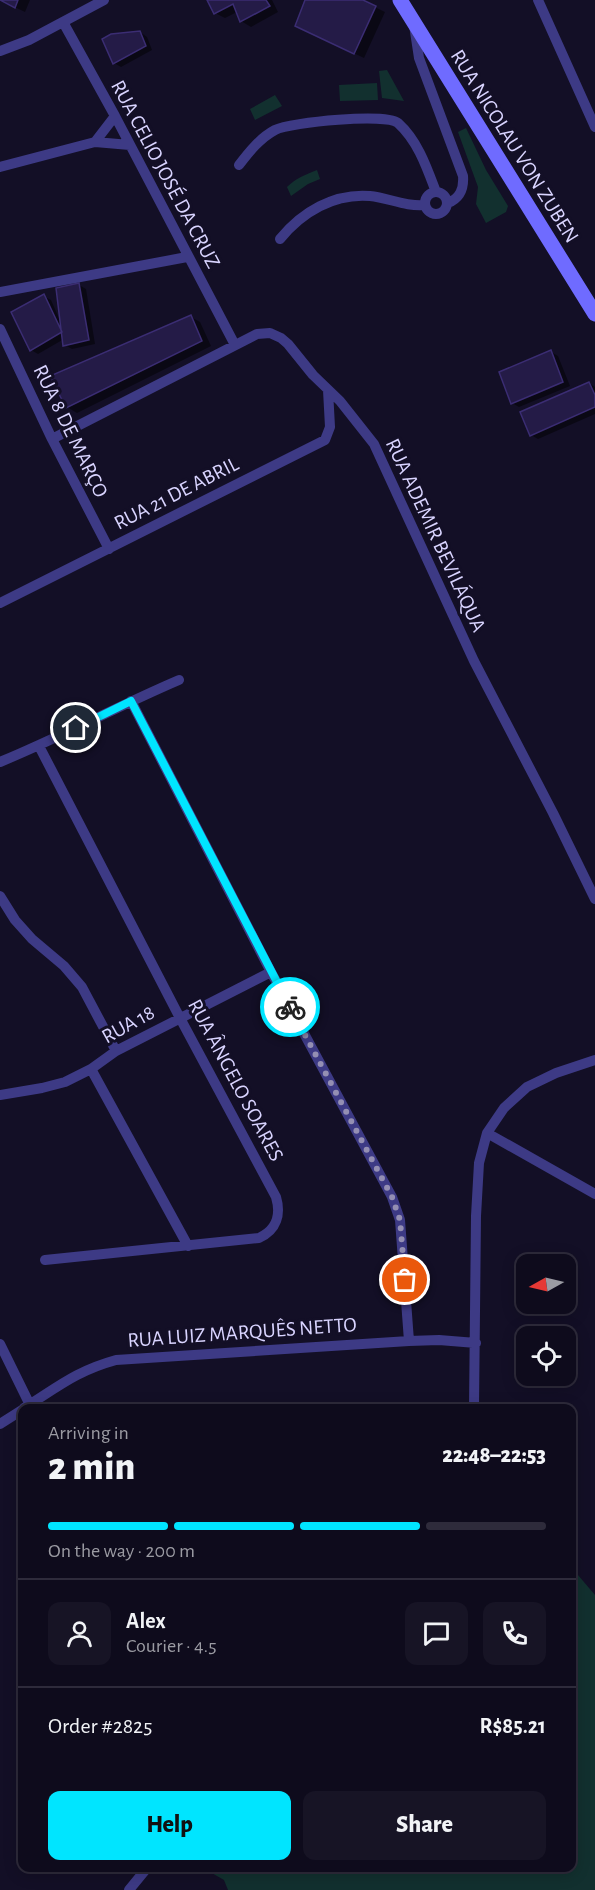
<!DOCTYPE html>
<html lang="en">
<head>
<meta charset="utf-8">
<style>
	:root { --surface:#0e0b1c; --page:#171425; --text:#f1f3f6; --muted:#9b9ba3; --line:#2e2b3b; --accent:#00e5ff }
	body { margin:0; font-family:"Alegreya Sans",sans-serif; background:var(--page); color:var(--text); height:100vh; display:flex; flex-direction:column; font-size:22px; white-space:nowrap }
	* { box-sizing:border-box; margin:0 }
	p { font-size:20px; color:var(--muted) }
	.icon { flex:none; width:33px; height:33px; fill:none; stroke:currentColor; stroke-width:2; stroke-linecap:round; stroke-linejoin:round }
	.map { position:relative; flex:1; overflow:hidden }
	.details { position:absolute; left:18px; top:1404px; width:558px; height:468px; display:flex; flex-direction:column; background:var(--surface); border-radius:12px; box-shadow:0 3px 15px #0003,0 0 0 2px var(--line) }
	.details>* { flex:none }
	.needle { width:39px; rotate:262deg }
	.controls { position:absolute; left:516px; top:1254px; display:grid; gap:12px }
	.controls a { display:grid; place-items:center; width:60px; height:60px; border-radius:12px; background:var(--surface); box-shadow:0 3px 15px #0003,0 0 0 2px var(--line); font-size:30px }
	.pin { position:absolute; display:grid; place-items:center; width:51px; height:51px; color:#fff; margin:-26px; border:3px solid #fff; border-radius:50%; box-shadow:0 2px 6px #0007 }
	.courier { position:absolute; display:grid; place-items:center; width:60px; height:60px; margin:-30px; border:4px solid #00e5ff; border-radius:50%; background:#fff; color:#222; box-shadow:0 2px 8px #0007 }
	.summary em { font-style:normal; font-weight:800 }
	.summary div { display:flex; flex-direction:column-reverse }
	.summary { display:flex; align-items:center; justify-content:space-between; height:102px; padding:0 30px }
	h1 { font-size:39px; font-weight:800; line-height:45px }
	.bar { display:grid; grid-template-columns:repeat(4,1fr); gap:9px 6px; align-content:center; height:72px; padding:0 30px }
	.bar i { height:8px; border-radius:4px; background:var(--line) }
	.bar .active { background:var(--accent) }
	.bar p { grid-column:span 4 }
	.line { display:flex; align-items:center; gap:15px; padding:0 30px; border-top:2px solid var(--line) }
	.line div { flex:1 }
	.round { display:grid; place-items:center; flex:none; width:63px; height:63px; border-radius:12px; background:var(--page) }
	.action { display:flex; gap:12px; margin-top:auto; padding:12px 30px }
	.action a { flex:1; height:69px; border-radius:12px; background:var(--accent); color:#111; font-size:24px; font-weight:800; line-height:69px; text-align:center }
	.action a+a { background:var(--page); color:var(--text) }
	.map>svg:first-child { display:block }
	.green { fill:#12302f }
	.shadow { fill:#0007 }
	.building { fill:#241b47; stroke:#3b2d73; stroke-width:1.5 }
	.lines { fill:none; stroke-linecap:round; stroke-linejoin:round }
	.street { stroke:#3d3a85; stroke-width:10 }
	.secondary { stroke:#6f6bff; stroke-width:15 }
	.done { stroke:#948fb3; stroke-width:6; stroke-dasharray:0 10.8 }
	.route { stroke:#00e5ff; stroke-width:8 }
	.labels { text-anchor:middle; stroke-width:6; stroke-linejoin:round; paint-order:stroke }
	.street-label { font-size:21px; fill:#d9d4ff; stroke:#130f26 }
</style>
</head>
<body>
<div class="map">
<svg width="595" height="1890" viewBox="0 0 595 1890">
	<rect width="100%" height="100%" fill="#130f26"/>
	<path class="green" d="M 387,70 L 404,101 L 382,98 L 379,71 Z
		M 377,83 L 378,100 L 340,101 L 339,85 Z
		M 275,95 L 282,106 L 255,120 L 250,109 Z
		M 466,128 L 486,170 L 508,206 L 506,212 L 486,223 L 476,204 L 478,187 L 458,132 Z
		M 317,170 L 320,179 L 308,184 L 291,196 L 287,187 C 296,178 305,175 317,170 Z
		M 572,1568 L 595,1595 L 595,1890 L 228,1890 L 224,1880 L 203,1868 L 572,1868 Z"/>
	<path class="shadow" d="M 0,0 L 30,0 L 25,12 Z
		M 209,0 L 272,0 L 278,12 L 251,27 L 241,21 L 237,12 L 225,18 L 215,13 Z
		M 306,0 L 360,0 L 385,12 L 364,58 L 307,31 Z
		M 140,32 L 147,37 L 152,50 L 121,67 L 114,63 Z
		M 79,285 L 86,289 L 95,344 L 72,349 L 65,345 L 64,339 L 38,354 L 31,350 L 43,296 L 51,300 L 61,323 Z
		M 191,317 L 200,322 L 211,346 L 77,413 L 67,407 Z
		M 551,352 L 558,356 L 570,386 L 519,407 L 512,403 Z
		M 589,383 L 595,387 L 595,414 L 538,439 L 531,435 Z"/>
	<path class="building" d="M 0,0 L 18,0 L 15,8 Z
		M 207,0 L 266,0 L 270,6 L 240,22 L 233,4 L 214,14 Z
		M 305,0 L 363,0 L 376,6 L 354,54 L 295,26 Z
		M 140,31 L 146,46 L 113,64 L 102,39 L 111,34 Z
		M 79,283 L 89,340 L 63,346 L 56,288 Z
		M 44,294 L 62,332 L 30,351 L 11,312 Z
		M 191,315 L 202,341 L 66,408 L 50,376 Z
		M 551,350 L 563,382 L 511,404 L 499,372 Z
		M 589,382 L 595,395 L 595,407 L 530,436 L 520,412 Z"/>
	<g class="lines">
		<path class="street" d="M 538,0 L 595,127
			M 63,22 L 115,116 L 235,345
			M 414,25 L 419,58 L 463,176 C 464,189 460,198 448,203
			M 0,51 L 29,40 L 104,0
			M 95,142 L 115,116
			M 239,165 C 249,152 260,138 275,130 C 291,122 387,113 398,123 C 418,141 427,168 436,192
			M 0,167 L 95,142 L 130,145
			M425 203a11 11 0 1 1 22 0a11 11 0 1 1-22 0Z
			M 280,239 C 302,212 334,193 370,196 C 389,198 406,207 425,205
			M 0,292 L 187,257
			M 0,329 L 52,439 L 109,549
			M 52,439 L 257,334 L 270,333 L 281,338 L 288,344 L 313,375 L 340,401 L 374,444 L 474,661 L 553,813 L 595,899
			M 0,603 L 325,440 L 330,427 L 328,390
			M 131,701 L 271,972 L 392,1197 L 400,1220 L 409,1341
			M 39,746 L 180,1018 L 276,1197 C 281,1214 277,1230 259,1238 L 45,1260
			M 0,762 C 61,737 118,706 179,680
			M 0,896 L 15,920 L 32,939 L 64,966 L 82,987 L 116,1051
			M 91,1069 L 188,1246
			M 0,1095 L 42,1088 L 65,1082 L 91,1069 L 116,1051 L 271,972
			M 487,1133 L 595,1194
			M 0,1344 L 30,1405
			M 24,1408 C 58,1387 76,1371 116,1360 L 409,1341 L 439,1340 L 476,1343
			M 474,1408 L 476,1216 L 479,1163 L 487,1133 L 504,1108 L 527,1087 L 556,1073 L 595,1060
			M 0,1424 L 22,1410
			M 129,1890 L 147,1868"/>
		<path class="secondary" d="M 400,0 L 595,314"/>
	</g>
	<g class="lines">
		<path class="done" d="M 290,1007 L 392,1197 L 400,1220 L 405,1280"/>
		<path class="route" d="M 76,728 L 131,701 L 290,1007"/>
	</g>
	<g class="labels">
		<g class="street-label">
			<text transform="translate(515 146) rotate(58)" y="7">RUA NICOLAU VON ZUBEN</text>
			<text transform="translate(166 174) rotate(62)" y="7">RUA CELIO JOSÉ DA CRUZ</text>
			<text transform="translate(71 431) rotate(64)" y="7">RUA 8 DE MARÇO</text>
			<text transform="translate(176 493) rotate(-27)" y="7">RUA 21 DE ABRIL</text>
			<text transform="translate(436 535) rotate(65)" y="7">RUA ADEMIR BEVILÁQUA</text>
			<text transform="translate(128 1024) rotate(-29)" y="7">RUA 18</text>
			<text transform="translate(236 1080) rotate(62)" y="7">RUA ÂNGELO SOARES</text>
			<text transform="translate(242 1332) rotate(-4)" y="7">RUA LUIZ MARQUÊS NETTO</text>
		</g>
	</g>
</svg>
<div class="controls">
<a><svg class="needle" viewBox="-14 -14 28 28"><path d="M0-13l5 13h-10z" fill="#e53935"/><path d="M0 13l5-13h-10z" fill="#9b9ba3"/></svg></a>
<a><svg class="icon" aria-label="locate" viewBox="0 0 24 24"><circle cx="12" cy="12" r="6"/><path d="M12 2v4M12 18v4M2 12h4M18 12h4"/></svg></a>
</div>
<div class="pin" style="left:405px;top:1280px;background:#ea580c"><svg class="icon" aria-label="bag" viewBox="0 0 24 24"><path d="M5 8h14l-1 12H6zM9 8a3 3 0 0 1 6 0"/></svg></div>
<div class="pin" style="left:76px;top:728px;background:#1f2937"><svg class="icon" aria-label="home" viewBox="0 0 24 24"><path d="M3 11l9-7 9 7M6 9v11h12V9"/></svg></div>
<div class="courier" style="left:290px;top:1007px"><svg class="icon" aria-label="bike" viewBox="0 0 24 24"><circle cx="6" cy="16" r="4"/><circle cx="18" cy="16" r="4"/><path d="M6 16l4-8h5l3 8M10 8l3 8H6M13 5h3"/></svg></div>
<section class="details">
<div class="summary"><div><h1>2 min</h1><p>Arriving in</p></div><em>22:48–22:53</em></div>
<div class="bar"><i class="active"></i><i class="active"></i><i class="active"></i><i></i><p>On the way · 200 m</p></div>
<div class="line" style="height:108px"><a class="round"><svg class="icon" aria-label="person" viewBox="0 0 24 24"><circle cx="12" cy="8" r="4"/><path d="M4 21q1-7 8-7t8 7"/></svg></a><div><b>Alex</b><p>Courier · 4.5</p></div><a class="round"><svg class="icon" aria-label="chat" viewBox="0 0 24 24"><path d="M4 5h16v11H9l-5 4z"/></svg></a><a class="round"><svg class="icon" aria-label="phone" viewBox="0 0 24 24"><path d="M5 4h4l2 5-3 2q2 4 5 5l2-3 5 2v4C11 20 4 13 5 4z"/></svg></a></div>
<div class="line" style="height:78px"><div>Order #2825</div><b>R$85.21</b></div>
<div class="action"><a>Help</a><a>Share</a></div>
</section>
</div>
</body>
</html>
